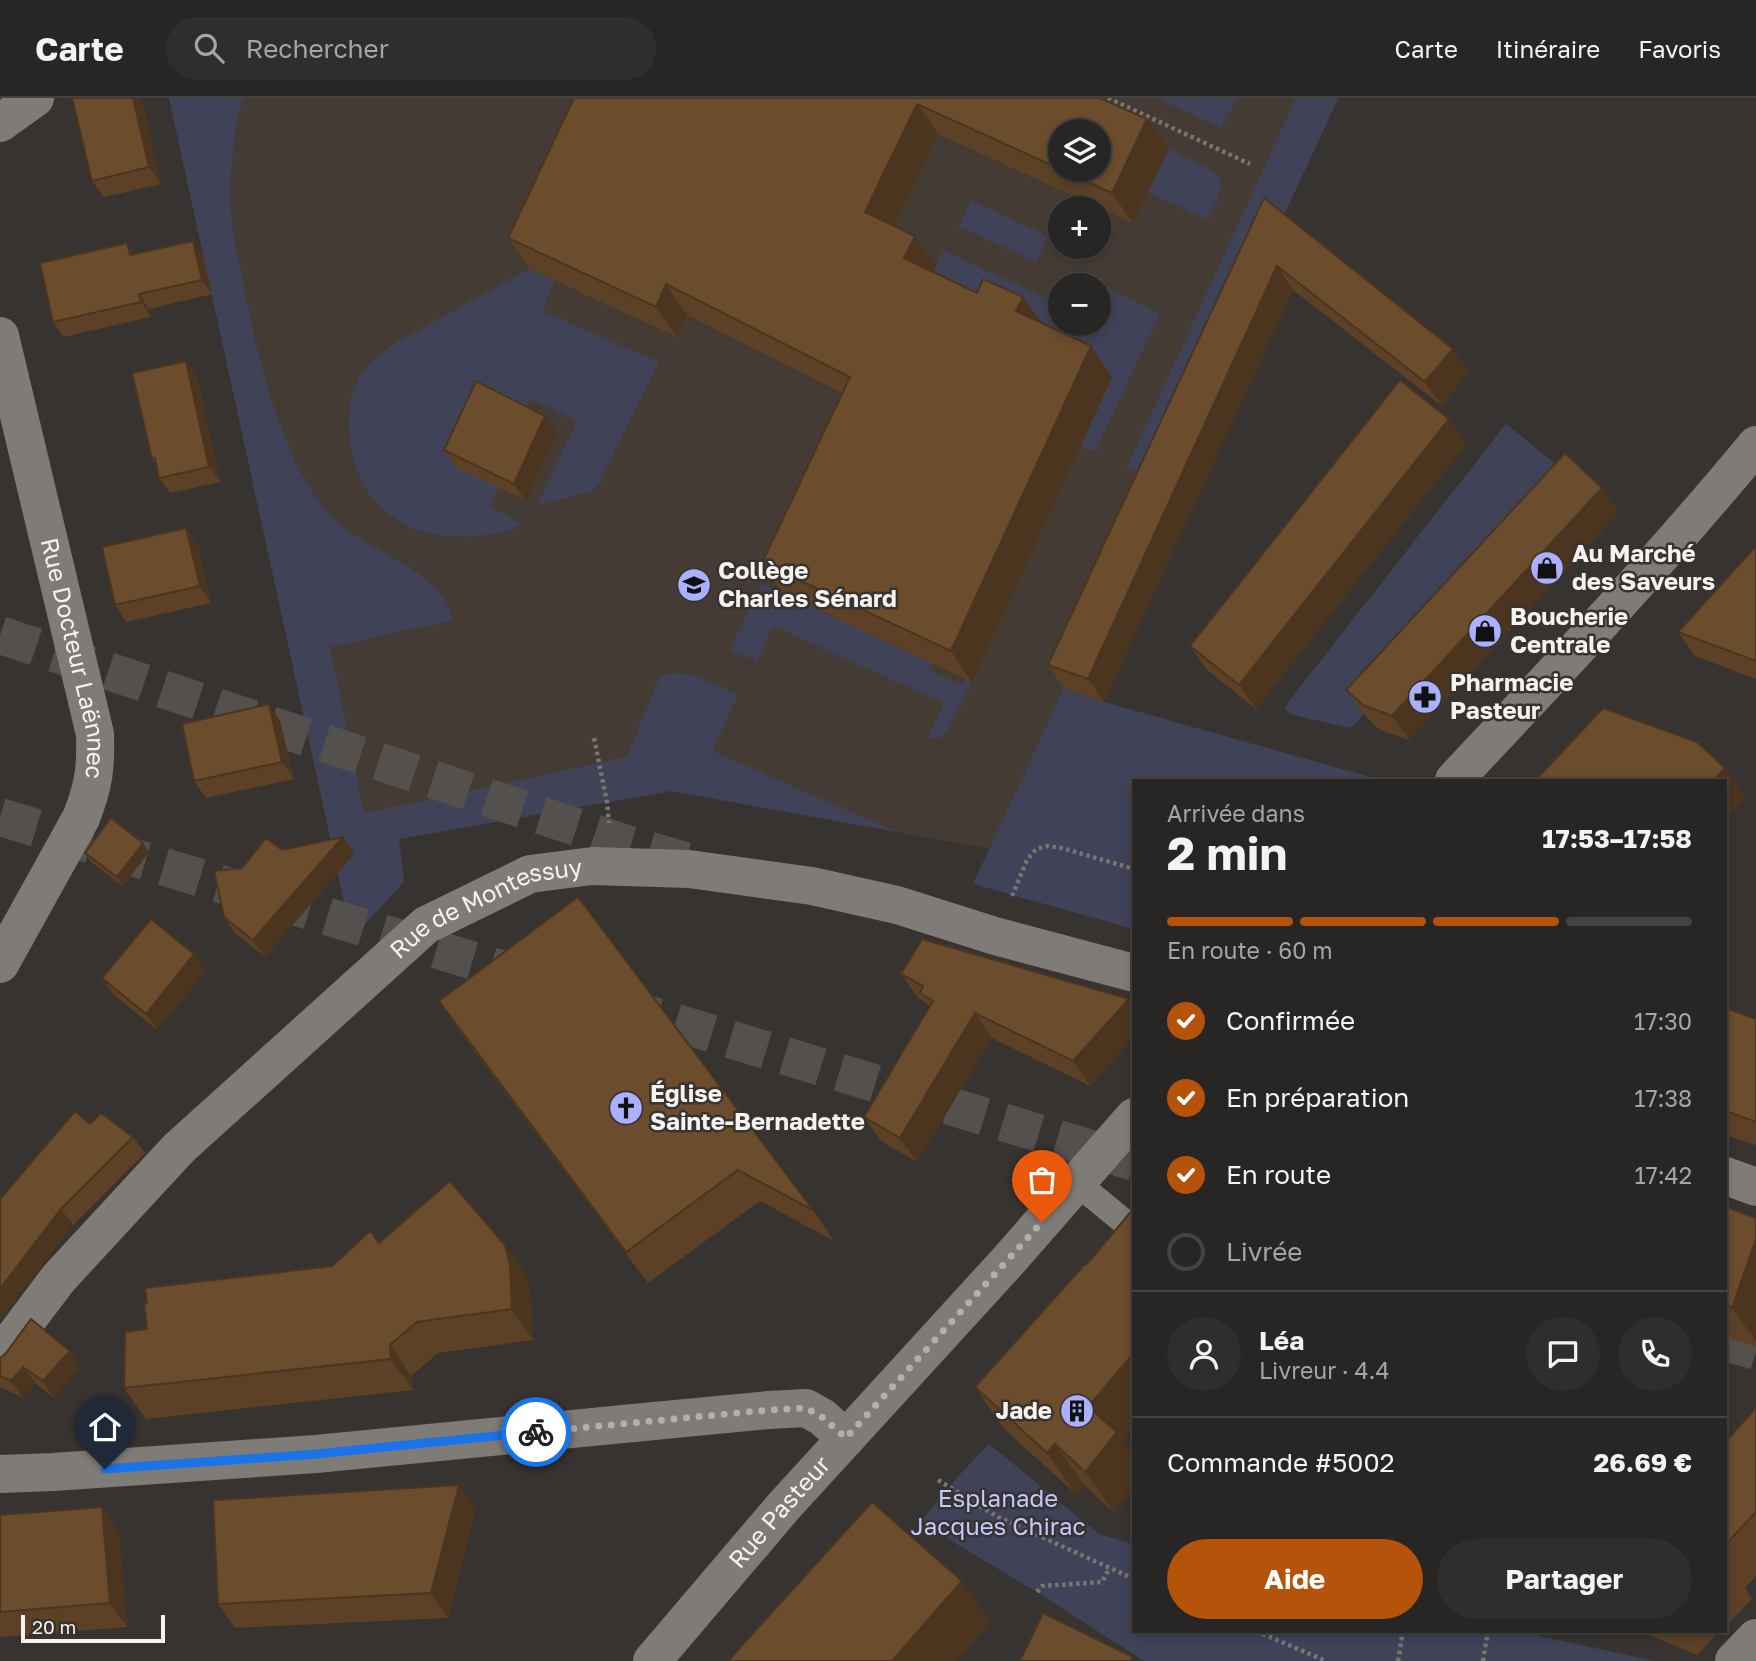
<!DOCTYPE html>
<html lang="fr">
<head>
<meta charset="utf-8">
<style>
	:root { --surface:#282624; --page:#302e2c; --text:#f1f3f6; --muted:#a5a5a6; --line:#444341; --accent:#b45309 }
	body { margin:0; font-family:"Golos Text",sans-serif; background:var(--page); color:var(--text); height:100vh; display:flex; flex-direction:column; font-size:26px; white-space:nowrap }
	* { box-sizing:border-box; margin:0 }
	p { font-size:23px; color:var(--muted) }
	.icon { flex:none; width:38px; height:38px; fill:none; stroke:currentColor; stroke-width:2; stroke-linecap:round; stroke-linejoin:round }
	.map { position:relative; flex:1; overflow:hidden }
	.drawer { position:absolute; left:1132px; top:681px; width:595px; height:854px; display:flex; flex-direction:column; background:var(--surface); border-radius:0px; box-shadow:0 4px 10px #0003,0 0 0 2px var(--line) }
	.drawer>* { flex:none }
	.fabs { position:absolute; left:1048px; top:21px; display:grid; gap:14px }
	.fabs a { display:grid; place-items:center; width:63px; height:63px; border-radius:50%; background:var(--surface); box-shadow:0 4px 10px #0003,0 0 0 2px var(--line); font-size:35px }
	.scale { position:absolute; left:21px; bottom:18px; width:144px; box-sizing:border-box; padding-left:7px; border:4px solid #f5f2f0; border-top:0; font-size:19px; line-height:24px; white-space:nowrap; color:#f5f2f0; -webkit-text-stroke:5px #363330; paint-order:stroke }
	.pin { position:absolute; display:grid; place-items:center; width:60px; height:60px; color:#fff; margin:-72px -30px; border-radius:50% 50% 50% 0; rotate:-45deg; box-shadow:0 0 7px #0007 }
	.pin .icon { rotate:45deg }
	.courier { position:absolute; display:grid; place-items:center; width:70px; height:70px; margin:-35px; border:5px solid #1a73e8; border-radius:50%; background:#fff; color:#222; box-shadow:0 2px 9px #0007 }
	.overview em { font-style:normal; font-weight:700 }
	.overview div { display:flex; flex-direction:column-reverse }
	.overview { display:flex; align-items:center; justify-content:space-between; height:119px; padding:0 35px }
	h1 { font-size:46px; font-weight:700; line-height:52px }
	.bar { display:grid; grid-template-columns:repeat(4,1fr); gap:10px 7px; align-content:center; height:84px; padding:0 35px }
	.bar i { height:9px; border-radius:5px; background:var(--line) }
	.bar .active { background:var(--accent) }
	.bar p { grid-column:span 4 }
	.line { display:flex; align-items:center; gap:18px; padding:0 35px; border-top:2px solid var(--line) }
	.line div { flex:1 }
	.round { display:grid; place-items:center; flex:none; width:74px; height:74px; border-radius:37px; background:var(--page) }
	ol { padding:0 35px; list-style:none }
	li { display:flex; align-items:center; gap:21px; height:77px }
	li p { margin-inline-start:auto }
	li .icon { padding:7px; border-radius:50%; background:var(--accent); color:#fff; stroke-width:4 }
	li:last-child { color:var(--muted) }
	li i { width:38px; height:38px; border:4px solid var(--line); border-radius:50% }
	.cta { display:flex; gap:14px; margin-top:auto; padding:14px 35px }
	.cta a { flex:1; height:80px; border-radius:42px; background:var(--accent); color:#fff; font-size:28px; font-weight:700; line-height:80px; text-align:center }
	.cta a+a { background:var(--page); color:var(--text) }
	header { display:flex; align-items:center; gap:42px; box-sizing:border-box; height:98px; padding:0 35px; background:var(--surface); border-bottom:2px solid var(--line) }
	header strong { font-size:33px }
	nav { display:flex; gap:38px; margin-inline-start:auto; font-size:24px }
	.search { width:490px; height:63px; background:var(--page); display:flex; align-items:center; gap:18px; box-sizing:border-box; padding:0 24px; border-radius:38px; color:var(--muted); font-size:26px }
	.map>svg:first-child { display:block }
	.built { fill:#443c34; fill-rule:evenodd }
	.green { fill:#404258 }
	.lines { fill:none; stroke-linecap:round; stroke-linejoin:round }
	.trunk-tunnel { stroke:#53504d; stroke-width:38; stroke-dasharray:38 19; stroke-linecap:butt }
	.path { stroke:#787573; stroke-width:4.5; stroke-dasharray:3.5 3.5; stroke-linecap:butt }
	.service { stroke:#7f7b77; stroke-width:26 }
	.pedestrian { stroke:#7f7b77; stroke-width:38 }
	.minor { stroke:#7f7b77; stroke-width:38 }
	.tertiary { stroke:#7f7b77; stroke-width:38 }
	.wall { fill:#5c4126 }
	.shaded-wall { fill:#4b351f }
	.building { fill:#6b4c2c; stroke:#4b351f; stroke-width:2 }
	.done { stroke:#b2afad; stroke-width:7; stroke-dasharray:0 12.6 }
	.route { stroke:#1a73e8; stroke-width:9 }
	.labels { text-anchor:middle; stroke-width:5; stroke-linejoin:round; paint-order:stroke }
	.poi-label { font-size:24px; font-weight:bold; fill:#f5f2f0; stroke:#363330; text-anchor:start }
	.street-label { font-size:24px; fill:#f5f2f0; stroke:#363330 }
	.park-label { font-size:24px; fill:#c3c8fd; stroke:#363330 }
</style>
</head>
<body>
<header>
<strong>Carte</strong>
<div class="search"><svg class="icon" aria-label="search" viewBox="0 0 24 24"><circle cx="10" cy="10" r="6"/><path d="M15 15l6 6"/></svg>Rechercher</div>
<nav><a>Carte</a><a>Itinéraire</a><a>Favoris</a></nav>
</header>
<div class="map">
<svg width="1756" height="1563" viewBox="0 0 1756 1563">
	<rect width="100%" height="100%" fill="#363330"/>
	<path class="built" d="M 169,0 L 1338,0 L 990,751 L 671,693 L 399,741 L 404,784 L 352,840 ZM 1060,33 L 1099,33 L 1099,72 L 1060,72 ZM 1060,110 L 1099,110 L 1099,149 L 1060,149 ZM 1060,187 L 1099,187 L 1099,226 L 1060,226 Z"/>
	<path class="green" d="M 169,0 L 242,0 C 233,37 229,73 231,111 C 232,136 238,161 243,185 C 256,254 283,371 334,421 C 372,458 435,466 454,522 L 330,549 L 364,715 L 627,659 L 660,578 L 676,575 L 694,577 L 738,597 L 712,653 L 897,734 L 671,693 L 399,741 L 404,784 L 352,840 Z
		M 1157,0 L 1237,0 L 1221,30 Z
		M 1296,0 L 1338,1 L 1160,384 L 1127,369 Z
		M 1169,51 L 1216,75 C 1228,89 1214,107 1207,122 L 1148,94 Z
		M 971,102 L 1047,138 L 1036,164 L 959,128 Z
		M 943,152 L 1060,207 L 1060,226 L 1099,226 L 1099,187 L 1078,187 L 1083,178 L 1160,215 L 1095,354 L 1081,348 L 1112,279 L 925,191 Z
		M 530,171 L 555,183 L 542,213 L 659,264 L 600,384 L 593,393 L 537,408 L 577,323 L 531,301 C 512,332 505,375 490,409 L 523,425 C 508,435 490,437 472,438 C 402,444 351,401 349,330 C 348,312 352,290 363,274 C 381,249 414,235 441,220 C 470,203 500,187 530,171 Z
		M 1506,326 L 1578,384 L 1351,630 L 1292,617 L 1285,611 L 1289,603 Z
		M 762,486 L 933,565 L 930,573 L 962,587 L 965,580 L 972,584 L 947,633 C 941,640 937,642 928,639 L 944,605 L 773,528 L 757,563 L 730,551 Z
		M 1064,590 L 1104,604 L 1374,680 L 1372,682 L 1134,682 L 1134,831 L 973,786 Z
		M 989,1346 L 1099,1436 L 1134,1446 L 1134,1533 L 1517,1533 L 1654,1563 L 1144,1563 L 1037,1494 L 920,1424 L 963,1373 Z"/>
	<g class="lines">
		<path class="trunk-tunnel" d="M 0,537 L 624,745 L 692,765
			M 0,719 L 537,882
			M 621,908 L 1134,1064
			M 1726,1244 L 1756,1253"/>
		<path class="path" d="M 1108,0 L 1250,66
			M 594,640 L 607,704 L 609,725
			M 1012,798 L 1027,762 L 1036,751 L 1048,748 L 1062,750 L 1134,771
			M 938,1382 L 998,1419 L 1134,1481
			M 1037,1494 L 1042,1488 L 1102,1484 L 1109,1471
			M 1256,1533 L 1326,1563
			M 1398,1563 L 1403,1533
			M 1483,1563 L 1488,1533"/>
		<path class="service" d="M 1077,1085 L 1134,1132"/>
		<path class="pedestrian" d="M 1734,1563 L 1756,1540"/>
		<g class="minor">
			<path d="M 0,25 L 35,0"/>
			<path id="s1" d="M 0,238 L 95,636 C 96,670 94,687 81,720 L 0,866"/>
			<path d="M 1726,1078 L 1756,1089"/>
			<path id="s2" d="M 0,1258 L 58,1181 L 179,1050 L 426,827 L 530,776 L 592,768 L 689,771 L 812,788 L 897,807 L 995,838 L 1134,875"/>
			<path d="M 0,1376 L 53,1374 L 316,1356 L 623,1326 L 769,1312 L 806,1310 L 822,1319 L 846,1340"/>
		</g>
		<g class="tertiary">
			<path d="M 1454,682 C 1557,573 1660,463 1756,347"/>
			<path id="s3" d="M 652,1563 L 784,1408 L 1008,1163 L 1134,1019"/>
		</g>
	</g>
	<path class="wall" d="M 141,0 L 161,86 L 104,99 L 92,83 Z
		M 574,0 L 1100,0 L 1169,51 L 1133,125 L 938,36 L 894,128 L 915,138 L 936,168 L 933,174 L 1091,248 L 1112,279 L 972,584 L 783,495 L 762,465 L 842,295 L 687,217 L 677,239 L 530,171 L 508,140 Z
		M 1264,100 L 1469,274 L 1442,308 L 1293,192 L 1104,604 L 1064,590 L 1048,567 Z
		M 193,143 L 203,158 L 212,196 L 149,211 L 151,219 L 63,239 L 53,224 L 135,156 Z
		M 186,263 L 197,278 L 220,384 L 170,395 L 159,380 L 157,368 L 152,361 Z
		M 1449,321 L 1466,346 L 1256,611 L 1207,572 L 1190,548 Z
		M 557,335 L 526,403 L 456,369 L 444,352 Z
		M 1602,390 L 1619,414 L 1409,642 L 1380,632 L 1363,616 L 1346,592 Z
		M 186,430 L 198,447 L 211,505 L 126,524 L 115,507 Z
		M 1756,448 L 1756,581 L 1695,558 L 1678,534 Z
		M 280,623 L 294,681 L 206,700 L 194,683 Z
		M 343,739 L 354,756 L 265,859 L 236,836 L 224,819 L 242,770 L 282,752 Z
		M 149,754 L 123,788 L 91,764 L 85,755 Z
		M 206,873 L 157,932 L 114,897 L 102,880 Z
		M 901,876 L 1129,901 L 1134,909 L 1134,938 L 1090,988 L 992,940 L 917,1064 L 881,1043 L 864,1019 L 929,909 L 926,905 L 918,900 Z
		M 439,903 L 813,1112 L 834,1143 L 760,1103 L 648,1185 L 460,934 Z
		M 1726,910 L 1756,921 L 1756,1047 L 1726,1037 Z
		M 90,1026 L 133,1039 L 145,1055 L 73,1127 L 0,1222 L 0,1101 Z
		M 1726,1109 L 1756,1120 L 1756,1249 L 1726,1239 Z
		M 379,1145 L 527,1178 L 531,1199 L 533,1242 L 438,1255 L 411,1278 L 413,1292 L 146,1321 L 124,1290 L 147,1231 L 332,1168 Z
		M 0,1260 L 81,1269 L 54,1300 L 35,1285 L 23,1300 L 0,1289 Z
		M 975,1289 L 1123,1343 L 1114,1415 L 1084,1387 L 1076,1396 L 1004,1331 Z
		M 1756,1310 L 1756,1478 L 1745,1490 L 1752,1501 L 1726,1528 L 1726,1343 Z
		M 459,1387 L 476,1411 L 448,1520 L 235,1530 L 218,1506 Z
		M 0,1417 L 119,1434 L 127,1529 L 0,1539 Z
		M 1639,1533 L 1720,1533 L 1697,1557 Z"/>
	<path class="shaded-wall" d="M 133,0 L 141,0 L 161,86 L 149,69 Z
		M 917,6 L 938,36 L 886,144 L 865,114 Z
		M 1147,21 L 1169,51 L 1133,125 L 1112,95 Z
		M 915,138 L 936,168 L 925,191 L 904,160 Z
		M 193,143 L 203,158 L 212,196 L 202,182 Z
		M 127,145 L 137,159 L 130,157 Z
		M 1277,168 L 1293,192 L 1104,604 L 1088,581 Z
		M 666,186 L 687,217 L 677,239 L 656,209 Z
		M 139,196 L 149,211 L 151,219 L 141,204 Z
		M 1023,199 L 1045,229 L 1016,213 Z
		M 1091,248 L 1112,279 L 972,584 L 951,553 Z
		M 1453,251 L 1469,274 L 1442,308 L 1425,284 Z
		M 186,263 L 197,278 L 220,384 L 209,369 Z
		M 545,318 L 557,335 L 526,403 L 514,386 Z
		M 1449,321 L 1466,346 L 1256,611 L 1239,587 Z
		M 1602,390 L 1619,414 L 1409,642 L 1392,618 Z
		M 186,430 L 198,447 L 211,505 L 200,488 Z
		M 269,606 L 280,623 L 294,681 L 282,664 Z
		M 1725,670 L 1746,699 L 1726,721 L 1726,682 L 1714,682 Z
		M 343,739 L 354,756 L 265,859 L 253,842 Z
		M 143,745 L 149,754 L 123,788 L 117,779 Z
		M 194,856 L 206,873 L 157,932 L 146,916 Z
		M 1129,901 L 1134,909 L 1134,938 L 1090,988 L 1073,963 Z
		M 975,915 L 992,940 L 917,1064 L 900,1040 Z
		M 61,1111 L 73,1127 L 0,1222 L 0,1191 Z
		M 1756,1141 L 1756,1243 L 1732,1210 Z
		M 505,1147 L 527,1178 L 531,1199 L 533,1242 L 512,1211 Z
		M 390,1247 L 411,1278 L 413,1292 L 391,1261 Z
		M 70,1253 L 81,1269 L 54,1300 L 43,1283 Z
		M 1134,1255 L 1134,1330 L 1123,1343 L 1134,1358 L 1134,1390 L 1114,1415 L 1085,1374 L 1088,1309 Z
		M 23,1269 L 35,1285 L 23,1300 L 11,1283 Z
		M 1055,1346 L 1084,1387 L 1076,1396 L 1047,1355 Z
		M 459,1387 L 476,1411 L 448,1520 L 431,1495 Z
		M 102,1409 L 119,1434 L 127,1529 L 110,1505 Z
		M 962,1483 L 991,1524 L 957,1563 L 892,1563 Z"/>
	<path class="building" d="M 72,0 L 133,0 L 149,69 L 92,83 Z
		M 574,0 L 1100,0 L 1147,21 L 1112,95 L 1061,72 L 1099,72 L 1099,33 L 1060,33 L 1060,71 L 917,6 L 865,114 L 915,138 L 904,160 L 977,195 L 983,181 L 1023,199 L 1016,213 L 1091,248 L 951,553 L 762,465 L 850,279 L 666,186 L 656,209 L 508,140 Z
		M 1264,100 L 1453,251 L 1425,284 L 1277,168 L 1088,581 L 1048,567 Z
		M 193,143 L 202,182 L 139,196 L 141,204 L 53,224 L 40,165 L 127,145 L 130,157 Z
		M 186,263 L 209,369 L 159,380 L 155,360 L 152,361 L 132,275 Z
		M 1400,282 L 1449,321 L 1239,587 L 1190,548 Z
		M 476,283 L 545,318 L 514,386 L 444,352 Z
		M 1565,355 L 1602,390 L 1392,618 L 1363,607 L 1346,592 Z
		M 186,430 L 200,488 L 115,507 L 102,449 Z
		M 1756,448 L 1756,563 L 1678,534 Z
		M 269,606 L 282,664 L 194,683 L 182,626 Z
		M 1603,610 L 1697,644 L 1725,670 L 1714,682 L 1536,682 Z
		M 111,720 L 143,745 L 117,779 L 85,755 Z
		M 343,739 L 253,842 L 224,819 L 214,773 L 242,770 L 266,740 L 282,752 Z
		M 578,799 L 813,1112 L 738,1072 L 626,1154 L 439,903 Z
		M 151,821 L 194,856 L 146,916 L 102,880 Z
		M 922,841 L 1129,901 L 1073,963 L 975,915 L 900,1040 L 864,1019 L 933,903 L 920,895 L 923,888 L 901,876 Z
		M 1726,910 L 1756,921 L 1756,1024 L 1726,1013 Z
		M 75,1013 L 90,1026 L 101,1015 L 133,1039 L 61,1111 L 0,1191 L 0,1101 Z
		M 450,1083 L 505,1147 L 510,1168 L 512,1211 L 417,1224 L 390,1247 L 391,1261 L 124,1290 L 125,1234 L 147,1231 L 144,1205 L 147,1205 L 145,1190 L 332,1168 L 370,1133 L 379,1145 Z
		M 1726,1109 L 1756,1120 L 1756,1141 L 1732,1210 L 1726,1207 Z
		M 1134,1110 L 1134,1255 L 1088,1309 L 1117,1334 L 1085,1374 L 1055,1346 L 1047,1355 L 975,1289 L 1086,1165 L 1087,1166 Z
		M 31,1221 L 70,1253 L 43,1283 L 23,1269 L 11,1283 L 0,1278 L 0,1260 L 6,1255 Z
		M 1756,1310 L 1756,1414 L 1726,1446 L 1726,1343 Z
		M 459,1387 L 431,1495 L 218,1506 L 213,1402 Z
		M 872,1404 L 962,1483 L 892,1563 L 728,1563 Z
		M 102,1409 L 110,1505 L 0,1514 L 0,1417 Z
		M 1043,1515 L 1133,1559 L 1130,1563 L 1020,1563 Z"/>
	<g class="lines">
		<path class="done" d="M 536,1334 L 769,1312 L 806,1310 L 822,1319 L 846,1340 L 1042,1124"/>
		<path class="route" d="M 105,1371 L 316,1356 L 536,1334"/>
	</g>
	<defs>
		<g id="shop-disc" transform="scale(1.75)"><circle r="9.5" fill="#aab0fb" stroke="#363330"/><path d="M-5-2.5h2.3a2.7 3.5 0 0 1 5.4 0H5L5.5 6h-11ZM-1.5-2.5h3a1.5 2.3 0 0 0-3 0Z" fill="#111"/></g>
		<g id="school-disc" transform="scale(1.75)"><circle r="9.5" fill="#aab0fb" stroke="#363330"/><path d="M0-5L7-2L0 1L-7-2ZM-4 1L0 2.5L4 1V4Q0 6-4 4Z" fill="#111"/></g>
		<g id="pharmacy-disc" transform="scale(1.75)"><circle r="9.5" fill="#aab0fb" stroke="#363330"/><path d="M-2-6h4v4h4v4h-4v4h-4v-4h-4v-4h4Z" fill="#111"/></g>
		<g id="church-disc" transform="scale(1.75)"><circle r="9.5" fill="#aab0fb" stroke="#363330"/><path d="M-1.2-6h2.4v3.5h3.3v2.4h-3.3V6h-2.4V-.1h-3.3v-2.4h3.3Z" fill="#111"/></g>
		<g id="building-disc" transform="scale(1.75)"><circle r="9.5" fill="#aab0fb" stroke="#363330"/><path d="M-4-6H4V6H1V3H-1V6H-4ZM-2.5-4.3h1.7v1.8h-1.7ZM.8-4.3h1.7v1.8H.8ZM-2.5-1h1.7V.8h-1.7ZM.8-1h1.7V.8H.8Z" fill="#111"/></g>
	</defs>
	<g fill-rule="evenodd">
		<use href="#shop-disc" x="1547" y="470"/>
		<use href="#school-disc" x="694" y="487"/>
		<use href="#shop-disc" x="1485" y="533"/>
		<use href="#pharmacy-disc" x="1425" y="599"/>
		<use href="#church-disc" x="626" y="1010"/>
		<use href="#building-disc" x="1077" y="1313"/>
	</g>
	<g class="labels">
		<g class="poi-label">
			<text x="1572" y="464">Au Marché<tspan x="1572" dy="28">des Saveurs</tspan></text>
			<text x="718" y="481">Collège<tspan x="718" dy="28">Charles Sénard</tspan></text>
			<text x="1510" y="527">Boucherie<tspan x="1510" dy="28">Centrale</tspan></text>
			<text x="1450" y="593">Pharmacie<tspan x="1450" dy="28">Pasteur</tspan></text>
			<text x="650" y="1004">Église<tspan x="650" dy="28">Sainte-Bernadette</tspan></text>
			<text x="1052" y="1321" text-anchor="end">Jade</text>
		</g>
		<g class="street-label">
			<text dy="8" stroke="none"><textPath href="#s1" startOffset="331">Rue Docteur Laënnec</textPath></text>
			<text dy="8" stroke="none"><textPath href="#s2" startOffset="670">Rue de Montessuy</textPath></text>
			<text dy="8" stroke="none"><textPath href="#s3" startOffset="196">Rue Pasteur</textPath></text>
		</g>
		<g class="park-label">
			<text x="998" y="1409">Esplanade<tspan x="998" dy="28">Jacques Chirac</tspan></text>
		</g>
	</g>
</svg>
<div class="fabs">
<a><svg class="icon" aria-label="layers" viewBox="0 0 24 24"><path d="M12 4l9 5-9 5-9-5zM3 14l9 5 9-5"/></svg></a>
<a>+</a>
<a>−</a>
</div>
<div class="scale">20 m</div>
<div class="pin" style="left:1042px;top:1124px;background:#ea580c"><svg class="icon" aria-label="bag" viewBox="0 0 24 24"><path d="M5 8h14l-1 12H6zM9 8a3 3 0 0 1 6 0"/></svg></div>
<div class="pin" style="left:105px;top:1371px;background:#1f2937"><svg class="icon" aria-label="home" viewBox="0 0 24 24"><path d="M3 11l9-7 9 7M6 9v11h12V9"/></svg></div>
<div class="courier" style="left:536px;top:1334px"><svg class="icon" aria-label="bike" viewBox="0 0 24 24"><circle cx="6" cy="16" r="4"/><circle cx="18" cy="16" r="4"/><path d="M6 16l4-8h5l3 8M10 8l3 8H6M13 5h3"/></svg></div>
<section class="drawer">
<div class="overview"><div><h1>2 min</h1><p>Arrivée dans</p></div><em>17:53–17:58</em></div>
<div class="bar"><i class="active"></i><i class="active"></i><i class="active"></i><i></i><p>En route · 60 m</p></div>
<ol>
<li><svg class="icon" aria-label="check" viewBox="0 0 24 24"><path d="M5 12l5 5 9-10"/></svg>Confirmée<p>17:30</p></li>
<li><svg class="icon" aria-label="check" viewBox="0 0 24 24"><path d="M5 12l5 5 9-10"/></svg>En préparation<p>17:38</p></li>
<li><svg class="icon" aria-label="check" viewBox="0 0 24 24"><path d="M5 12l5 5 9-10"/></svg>En route<p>17:42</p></li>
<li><i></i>Livrée</li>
</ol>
<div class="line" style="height:126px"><a class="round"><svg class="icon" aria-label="person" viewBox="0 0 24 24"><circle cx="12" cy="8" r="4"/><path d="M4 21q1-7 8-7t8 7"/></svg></a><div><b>Léa</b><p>Livreur · 4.4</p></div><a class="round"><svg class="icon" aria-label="chat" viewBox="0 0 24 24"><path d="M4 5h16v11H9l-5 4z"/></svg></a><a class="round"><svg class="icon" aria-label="phone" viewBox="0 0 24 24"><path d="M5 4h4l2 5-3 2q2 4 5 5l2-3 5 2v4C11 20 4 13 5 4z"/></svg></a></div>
<div class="line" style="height:91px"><div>Commande #5002</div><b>26.69 €</b></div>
<div class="cta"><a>Aide</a><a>Partager</a></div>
</section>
</div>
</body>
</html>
